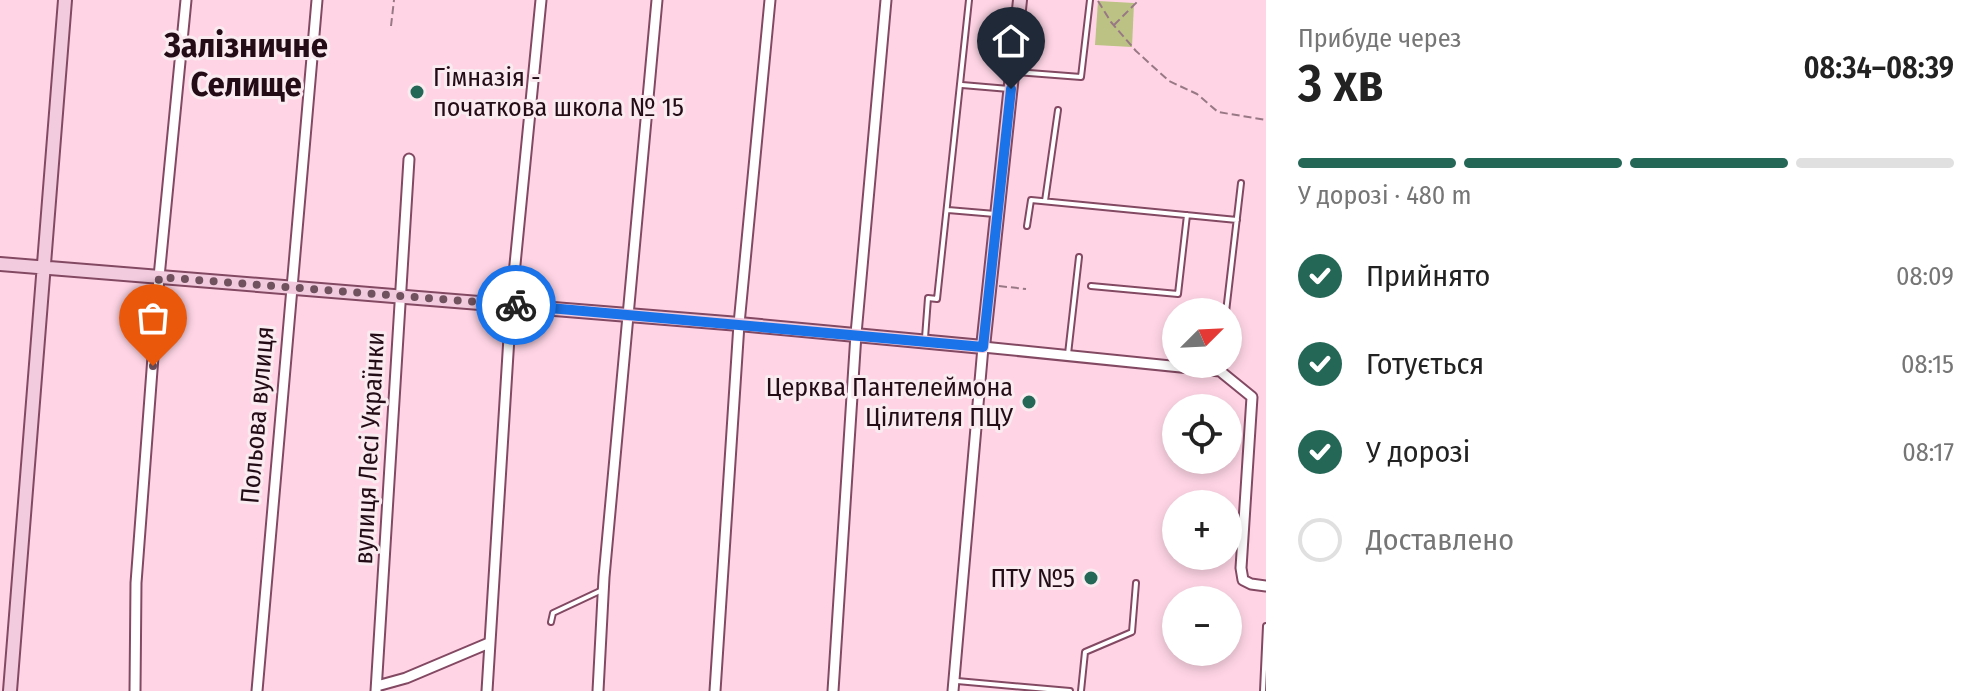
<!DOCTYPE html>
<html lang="uk">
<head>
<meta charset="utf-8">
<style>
	:root { --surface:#fff; --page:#f2f2f2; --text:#222; --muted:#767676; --line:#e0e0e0; --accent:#256756 }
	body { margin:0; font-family:"Fira Sans Condensed",sans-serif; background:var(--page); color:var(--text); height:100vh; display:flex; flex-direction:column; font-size:30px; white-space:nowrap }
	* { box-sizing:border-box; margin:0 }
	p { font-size:26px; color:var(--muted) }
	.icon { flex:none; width:44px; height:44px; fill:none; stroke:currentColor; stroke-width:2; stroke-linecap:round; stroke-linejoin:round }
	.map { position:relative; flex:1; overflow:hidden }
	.sheet { display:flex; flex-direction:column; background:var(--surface); width:720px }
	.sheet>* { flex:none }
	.needle { width:52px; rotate:66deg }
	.fabs { position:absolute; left:1162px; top:298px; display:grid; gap:16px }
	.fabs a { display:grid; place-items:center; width:80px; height:80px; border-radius:50%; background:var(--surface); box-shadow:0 4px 12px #0003; font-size:40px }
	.pin { position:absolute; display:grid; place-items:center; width:68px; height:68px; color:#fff; margin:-82px -34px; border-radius:50% 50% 50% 0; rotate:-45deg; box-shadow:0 0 8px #0007 }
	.pin .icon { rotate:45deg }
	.courier { position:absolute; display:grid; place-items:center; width:80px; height:80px; margin:-40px; border:6px solid #1a73e8; border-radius:50%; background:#fff; color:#222; box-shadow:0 2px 10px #0007 }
	.overview em { font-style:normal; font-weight:600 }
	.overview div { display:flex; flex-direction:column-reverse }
	.overview { display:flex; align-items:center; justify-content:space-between; height:136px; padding:0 32px }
	h1 { font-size:52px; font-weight:600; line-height:60px }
	.bar { display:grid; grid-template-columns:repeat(4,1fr); gap:12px 8px; align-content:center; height:96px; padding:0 32px }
	.bar i { height:10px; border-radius:6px; background:var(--line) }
	.bar .active { background:var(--accent) }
	.bar p { grid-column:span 4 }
	ol { padding:0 32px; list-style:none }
	li { display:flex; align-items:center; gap:24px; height:88px }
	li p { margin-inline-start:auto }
	li .icon { padding:8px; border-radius:50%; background:var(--accent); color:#fff; stroke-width:4 }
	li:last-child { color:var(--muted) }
	li i { width:44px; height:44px; border:4px solid var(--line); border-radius:50% }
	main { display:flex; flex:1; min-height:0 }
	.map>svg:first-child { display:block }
	.green { fill:#bbc284 }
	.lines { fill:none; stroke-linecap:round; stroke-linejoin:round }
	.lane-casing { stroke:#834962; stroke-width:8 }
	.street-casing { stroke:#834962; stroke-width:13 }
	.secondary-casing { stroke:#834962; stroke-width:16 }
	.path { stroke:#997885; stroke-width:2; stroke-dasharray:8 4; stroke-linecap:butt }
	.lane { stroke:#fff; stroke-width:4 }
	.street { stroke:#fff; stroke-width:9 }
	.secondary { stroke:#f2cbde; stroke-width:12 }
	.done { stroke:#70525e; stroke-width:8; stroke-dasharray:0 14.4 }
	.route { stroke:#1a73e8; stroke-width:10 }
	.poi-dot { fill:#256756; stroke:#f9ebf0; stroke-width:3 }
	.labels { text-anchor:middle; stroke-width:6; stroke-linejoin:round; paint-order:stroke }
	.poi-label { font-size:26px; fill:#230c16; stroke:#f9ebf0; text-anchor:end }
	.street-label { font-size:26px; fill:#230c16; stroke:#f9ebf0 }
	.district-label { font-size:34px; font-weight:bold; fill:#230c16; stroke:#f9ebf0 }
</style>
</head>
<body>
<main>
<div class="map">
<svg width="1266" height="691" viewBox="0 0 1266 691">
	<rect width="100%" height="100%" fill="#ffd5e5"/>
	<path class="green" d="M 1098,1 L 1134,3 L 1132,47 L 1095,45 Z"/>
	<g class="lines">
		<g class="lane-casing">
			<path id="lane" d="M 1016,72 L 1081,77 L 1090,0
				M 962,85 L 1009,89
				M 1045,201 L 1058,110
				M 948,210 L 995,214
				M 1027,226 L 1031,200 L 1237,220
				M 1091,286 L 1178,294 L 1187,215
				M 1226,312 L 1241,183
				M 925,338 L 928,298 L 937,299 L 969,0
				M 1068,354 L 1079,257
				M 551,622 L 553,613 L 600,591
				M 957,681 L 1070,691
				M 1081,691 L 1085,652 L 1132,632 L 1136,583
				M 1263,691 L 1266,626"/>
		</g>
		<g class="street-casing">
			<path id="street" d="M 377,686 L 406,678 L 489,643
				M 135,691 L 136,583 L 159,277 L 186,0
				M 257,691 L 317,0
				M 376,691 L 409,159
				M 487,691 L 511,305 L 541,0
				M 598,691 L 604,577 L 657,0
				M 715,691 L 739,324 L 770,0
				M 833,691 L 856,334 L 886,0
				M 953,691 L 983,347 L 1220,371 L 1252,397 L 1241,568 L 1243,580 L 1251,584 L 1266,586"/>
		</g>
		<g class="secondary-casing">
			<path id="secondary" d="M 0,264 L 739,324 L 983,347 L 1020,0
				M 10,691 L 65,0"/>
		</g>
		<path class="path" d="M 1098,1 L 1111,22 L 1136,51 L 1169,81 L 1197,94 L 1218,112 L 1266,120
			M 1114,25 L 1139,0
			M 391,26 L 394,0
			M 999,286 L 1026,289"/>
		<use href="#lane" class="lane"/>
		<use href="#street" class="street"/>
		<use href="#secondary" class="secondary"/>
	</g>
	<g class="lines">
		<path class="done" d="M 153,366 L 159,277 L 516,305"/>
		<path class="route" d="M 516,305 L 983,347 L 1011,89"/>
	</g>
	<g class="poi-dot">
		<circle cx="417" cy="92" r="8"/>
		<circle cx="1029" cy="402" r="8"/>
		<circle cx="1091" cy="578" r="8"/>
	</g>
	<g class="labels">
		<g class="poi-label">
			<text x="433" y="86" text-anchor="start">Гімназія -<tspan x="433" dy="30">початкова школа № 15</tspan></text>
			<text x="1013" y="396">Церква Пантелеймона<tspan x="1013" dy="30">Цілителя ПЦУ</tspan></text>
			<text x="1075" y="587">ПТУ №5</text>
		</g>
		<g class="street-label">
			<text transform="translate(257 415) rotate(-85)" y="9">Польова вулиця</text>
			<text transform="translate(369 448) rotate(-87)" y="9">вулиця Лесі Українки</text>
		</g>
		<g class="district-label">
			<text x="246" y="57">Залізничне<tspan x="246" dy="39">Селище</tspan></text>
		</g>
	</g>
</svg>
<div class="fabs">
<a><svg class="needle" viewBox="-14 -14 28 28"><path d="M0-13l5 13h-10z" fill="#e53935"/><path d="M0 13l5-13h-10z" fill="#767676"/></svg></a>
<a><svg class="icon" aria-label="locate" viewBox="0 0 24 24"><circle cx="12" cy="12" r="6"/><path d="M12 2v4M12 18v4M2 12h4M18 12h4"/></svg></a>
<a>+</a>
<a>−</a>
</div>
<div class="pin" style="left:153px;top:366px;background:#ea580c"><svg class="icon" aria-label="bag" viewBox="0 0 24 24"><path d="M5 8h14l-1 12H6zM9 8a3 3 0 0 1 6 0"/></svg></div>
<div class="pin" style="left:1011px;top:89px;background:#1f2937"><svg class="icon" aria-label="home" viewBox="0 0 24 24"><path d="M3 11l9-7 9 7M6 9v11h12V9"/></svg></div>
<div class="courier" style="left:516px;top:305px"><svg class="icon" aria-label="bike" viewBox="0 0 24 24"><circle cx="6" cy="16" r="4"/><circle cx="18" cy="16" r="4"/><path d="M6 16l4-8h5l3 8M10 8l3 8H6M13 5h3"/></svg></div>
</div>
<section class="sheet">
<div class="overview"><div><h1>3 хв</h1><p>Прибуде через</p></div><em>08:34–08:39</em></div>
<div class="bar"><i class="active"></i><i class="active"></i><i class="active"></i><i></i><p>У дорозі · 480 m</p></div>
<ol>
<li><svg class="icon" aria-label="check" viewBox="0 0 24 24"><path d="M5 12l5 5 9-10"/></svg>Прийнято<p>08:09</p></li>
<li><svg class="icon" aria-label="check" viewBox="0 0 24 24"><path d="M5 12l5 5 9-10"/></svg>Готується<p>08:15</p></li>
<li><svg class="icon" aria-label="check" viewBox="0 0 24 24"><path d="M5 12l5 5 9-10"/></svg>У дорозі<p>08:17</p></li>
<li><i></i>Доставлено</li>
</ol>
</section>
</main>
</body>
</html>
